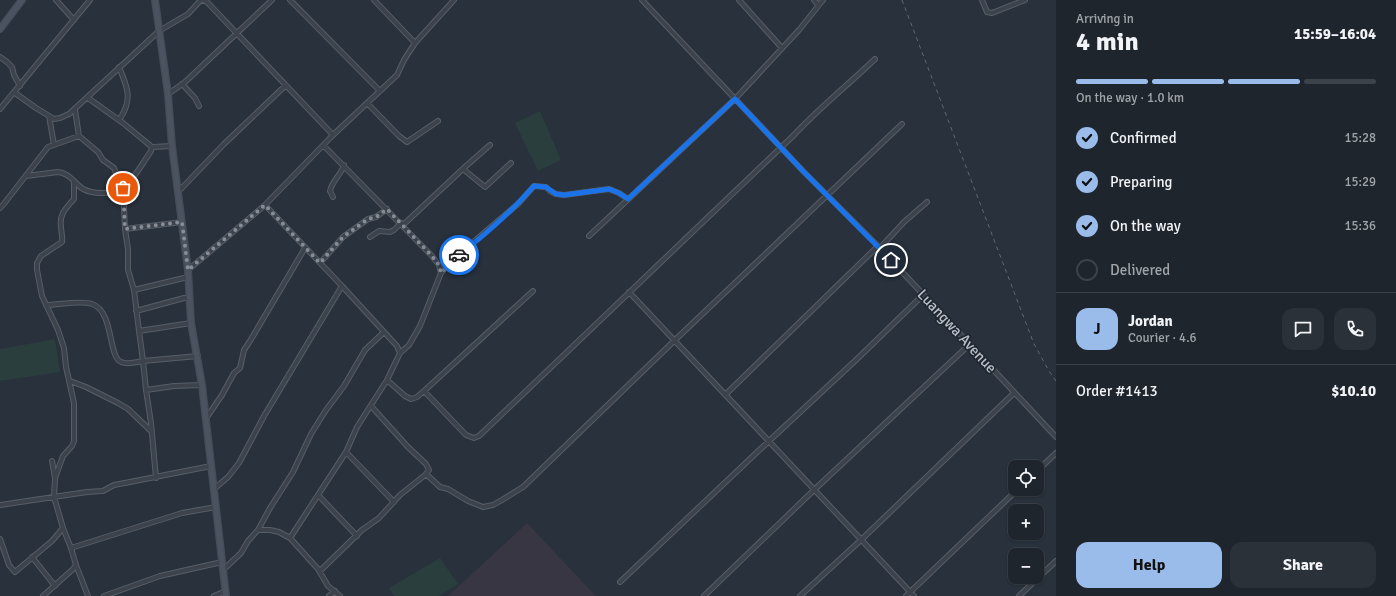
<!DOCTYPE html>
<html lang="en">
<head>
<meta charset="utf-8">
<style>
	:root { --surface:#1e252d; --page:#2b3139; --text:#f1f3f6; --muted:#a1a5aa; --line:#3c4249; --accent:#9abceb }
	body { margin:0; font-family:Signika,sans-serif; background:var(--page); color:var(--text); height:100vh; display:flex; flex-direction:column; font-size:15px; white-space:nowrap }
	* { box-sizing:border-box; margin:0 }
	p { font-size:13px; color:var(--muted) }
	.icon { flex:none; width:22px; height:22px; fill:none; stroke:currentColor; stroke-width:2; stroke-linecap:round; stroke-linejoin:round }
	.map { position:relative; flex:1; overflow:hidden }
	.sheet { display:flex; flex-direction:column; background:var(--surface); width:340px }
	.sheet>* { flex:none }
	.fabs { position:absolute; left:1008px; top:460px; display:grid; gap:8px }
	.fabs a { display:grid; place-items:center; width:36px; height:36px; border-radius:8px; background:var(--surface); box-shadow:0 1px 3px #0004,0 0 0 1px var(--line); font-size:20px }
	.pin { position:absolute; display:grid; place-items:center; width:34px; height:34px; color:#fff; margin:-17px; border:2px solid #fff; border-radius:50%; box-shadow:0 1px 4px #0007 }
	.courier { position:absolute; display:grid; place-items:center; width:40px; height:40px; margin:-20px; border:3px solid #1a73e8; border-radius:50%; background:#fff; color:#222; box-shadow:0 1px 5px #0007 }
	.headline em { font-style:normal; font-weight:700 }
	.headline div { display:flex; flex-direction:column-reverse }
	.headline { display:flex; align-items:center; justify-content:space-between; height:68px; padding:0 20px }
	h1 { font-size:26px; font-weight:700; line-height:30px }
	.bar { display:grid; grid-template-columns:repeat(4,1fr); gap:6px 4px; align-content:center; height:48px; padding:0 20px }
	.bar i { height:5px; border-radius:3px; background:var(--line) }
	.bar .active { background:var(--accent) }
	.bar p { grid-column:span 4 }
	.line { display:flex; align-items:center; gap:10px; padding:0 20px; border-top:1px solid var(--line) }
	.line div { flex:1 }
	.round { display:grid; place-items:center; flex:none; width:42px; height:42px; border-radius:12px; background:var(--page) }
	ol { padding:0 20px; list-style:none }
	li { display:flex; align-items:center; gap:12px; height:44px }
	li p { margin-inline-start:auto }
	li .icon { padding:4px; border-radius:50%; background:var(--accent); color:#111; stroke-width:4 }
	li:last-child { color:var(--muted) }
	li i { width:22px; height:22px; border:2px solid var(--line); border-radius:50% }
	.cta { display:flex; gap:8px; margin-top:auto; padding:8px 20px }
	.cta a { flex:1; height:46px; border-radius:12px; background:var(--accent); color:#111; font-size:16px; font-weight:700; line-height:46px; text-align:center }
	.cta a+a { background:var(--page); color:var(--text) }
	main { display:flex; flex:1; min-height:0 }
	.map>svg:first-child { display:block }
	.medical { fill:#373642 }
	.green { fill:#2b3e3e }
	.lines { fill:none; stroke-linecap:round; stroke-linejoin:round }
	.street-casing { stroke:#575e67; stroke-width:6 }
	.secondary-casing { stroke:#454c56; stroke-width:8 }
	.street { stroke:#3c434d; stroke-width:4 }
	.secondary { stroke:#4a535f; stroke-width:5.5 }
	.rail { stroke:#5e6873; stroke-width:1; stroke-dasharray:4 4; stroke-linecap:butt }
	.done { stroke:#868d96; stroke-width:4; stroke-dasharray:0 7.2 }
	.route { stroke:#1a73e8; stroke-width:5 }
	.labels { text-anchor:middle; stroke-width:3.5; stroke-linejoin:round; paint-order:stroke }
	.street-label { font-size:15px; fill:#b8bfc7; stroke:#212832 }
</style>
</head>
<body>
<main>
<div class="map">
<svg width="1056" height="596" viewBox="0 0 1056 596">
	<rect width="100%" height="100%" fill="#28313c"/>
	<path class="medical" d="M 527,523 L 596,596 L 448,596 Z"/>
	<path class="green" d="M 540,111 L 561,160 L 538,171 L 515,123 Z
		M 55,339 L 60,372 L 0,381 L 0,349 Z
		M 440,558 L 458,584 L 439,596 L 394,596 L 389,588 Z"/>
	<g class="lines">
		<g class="street-casing">
			<path id="street" d="M 56,0 L 74,20
				M 290,0 L 380,91
				M 374,0 L 415,43
				M 642,0 L 803,171 L 878,246 L 1056,437
				M 739,0 L 782,48
				M 814,0 L 818,5
				M 982,0 L 987,12 L 992,13 L 1025,0
				M 0,57 L 7,62 L 12,67 L 14,75 L 20,86
				M 182,84 L 195,98 L 199,106
				M 15,93 L 36,108 L 54,119 L 60,118 L 69,114 L 159,31 L 188,14 L 201,0 L 203,0 L 207,2 L 333,135
				M 168,94 L 184,83 L 272,0
				M 88,98 L 123,123 L 152,147 L 172,146
				M 368,104 L 399,136 L 407,142 L 438,121
				M 0,109 L 90,0
				M 49,116 L 54,145
				M 119,120 C 133,100 128,88 119,67
				M 79,136 L 98,152 L 103,160 L 114,168 L 122,189
				M 324,146 L 431,255 L 439,265 L 441,273 L 420,326 L 409,345 L 400,353
				M 463,169 L 485,187 L 511,163
				M 26,176 L 58,172 C 70,173 74,183 83,189 C 89,192 95,193 101,193 C 108,193 114,193 120,190 C 131,185 144,161 151,151 L 152,147
				M 123,188 L 125,229 L 128,249 L 128,270 L 134,290 L 139,331 L 191,323
				M 178,192 L 224,144 L 285,86
				M 333,197 L 330,191 C 332,181 341,175 344,165
				M 0,208 L 3,205 L 48,147 L 79,136 L 75,110
				M 403,225 L 466,166 L 490,145
				M 125,229 L 182,222
				M 589,236 L 735,99 L 799,30 L 823,0
				M 370,237 L 379,231 L 390,232 L 394,230 L 401,223
				M 880,248 L 904,222 L 927,202
				M 320,263 L 343,237 L 368,219 L 376,217 L 387,209
				M 188,270 L 265,205 L 333,135 L 397,75 L 404,60 L 415,43 L 454,0
				M 441,273 L 458,255 L 518,204 L 534,186 L 546,187 L 550,191 L 556,194 L 564,195 L 609,189 L 619,193 L 628,199
				M 134,290 L 188,277
				M 533,291 L 424,391 L 466,435 L 474,438 L 479,436 L 794,135 C 819,108 848,85 875,59
				M 629,292 L 914,596
				M 46,305 C 59,305 80,300 92,304 C 114,311 108,357 121,362 C 127,365 137,362 143,361 L 146,390 L 174,386 L 202,385
				M 136,311 L 184,298 L 190,298
				M 139,331 L 143,361 L 198,356
				M 387,380 L 405,396 L 411,399 L 417,397 L 424,391
				M 70,381 L 86,387 L 118,403 L 128,409 L 151,431
				M 146,390 L 151,423 L 156,478
				M 725,395 L 878,246
				M 205,420 L 222,395 L 234,373 L 240,368 L 244,350 L 250,341 L 305,248
				M 346,452 L 394,502
				M 1037,471 L 1056,453
				M 426,474 L 440,487 L 448,489 L 468,501 L 483,507 L 493,505 L 502,500 L 523,487 L 674,341 L 902,124
				M 55,478 L 63,456 L 72,446 L 74,441 L 74,403 L 66,367 L 64,348 L 58,330 L 42,296 L 37,270 L 37,263 L 41,256 L 62,242 C 63,237 61,232 61,226 C 59,214 67,207 74,199 L 74,181
				M 214,489 L 228,477 L 239,463 L 264,416 L 342,286 L 265,205
				M 318,495 L 357,536
				M 0,505 L 87,492 L 103,491 L 114,485 L 130,482 L 211,466
				M 258,530 L 270,530 L 279,532 L 290,538 L 318,569 L 328,586 L 340,596
				M 290,538 L 346,452 L 357,427 L 387,380 L 400,353 L 397,346 L 342,286
				M 0,539 L 9,565 L 15,572 L 52,541 L 63,528
				M 71,548 L 182,513 L 216,507
				M 32,557 L 55,586
				M 76,565 L 88,596
				M 223,570 L 241,553 L 248,541 L 258,530 L 270,508 L 293,472 L 311,434 L 326,410 L 344,386 L 365,350 L 384,332
				M 320,571 L 362,530 L 379,518 L 400,495 L 425,475 L 429,470 L 426,464 L 408,447 L 371,406
				M 620,582 L 769,441 L 856,360 L 923,295
				M 43,596 L 72,570 L 76,565 L 71,548 L 63,528 L 54,497 L 55,478 L 52,461
				M 104,596 L 160,576 L 222,562
				M 214,596 L 226,591
				M 329,596 L 335,591
				M 704,596 L 814,490 L 970,344
				M 800,596 L 861,540 L 1014,393
				M 906,596 L 1018,489
				M 1019,596 L 1056,561"/>
		</g>
		<g class="secondary-casing">
			<path id="secondary" d="M 155,0 L 168,94 L 172,146 L 188,270 L 191,323 L 202,385 L 226,596
				M 0,29 L 22,0"/>
		</g>
		<use href="#street" class="street"/>
		<use href="#secondary" class="secondary"/>
		<path class="rail" d="M 902,0 L 1034,344 L 1049,371 L 1056,381"/>
	</g>
	<g class="lines">
		<path class="done" d="M 123,188 L 125,229 L 182,222 L 188,270 L 265,205 L 320,263 L 343,237 L 368,219 L 376,217 L 387,209 L 431,255 L 439,265 L 441,273 L 459,255"/>
		<path class="route" d="M 459,255 C 486,234 511,212 534,186 L 546,187 L 556,194 L 564,195 L 609,189 L 619,193 L 628,199 L 735,99 L 803,171 L 891,260"/>
	</g>
	<g class="labels">
		<g class="street-label">
			<text transform="translate(957 331) rotate(47)" y="5">Luangwa Avenue</text>
		</g>
	</g>
</svg>
<div class="fabs">
<a><svg class="icon" aria-label="locate" viewBox="0 0 24 24"><circle cx="12" cy="12" r="6"/><path d="M12 2v4M12 18v4M2 12h4M18 12h4"/></svg></a>
<a>+</a>
<a>−</a>
</div>
<div class="pin" style="left:123px;top:188px;background:#ea580c"><svg class="icon" aria-label="bag" viewBox="0 0 24 24"><path d="M5 8h14l-1 12H6zM9 8a3 3 0 0 1 6 0"/></svg></div>
<div class="pin" style="left:891px;top:260px;background:#1f2937"><svg class="icon" aria-label="home" viewBox="0 0 24 24"><path d="M3 11l9-7 9 7M6 9v11h12V9"/></svg></div>
<div class="courier" style="left:459px;top:255px"><svg class="icon" aria-label="car" viewBox="0 0 24 24"><path d="M5 17H2v-5l4-1 3-4h7l3 4 3 1v5h-3M9 17h6M6 11h13"/><circle cx="7" cy="17" r="2"/><circle cx="17" cy="17" r="2"/></svg></div>
</div>
<section class="sheet">
<div class="headline"><div><h1>4 min</h1><p>Arriving in</p></div><em>15:59–16:04</em></div>
<div class="bar"><i class="active"></i><i class="active"></i><i class="active"></i><i></i><p>On the way · 1.0 km</p></div>
<ol>
<li><svg class="icon" aria-label="check" viewBox="0 0 24 24"><path d="M5 12l5 5 9-10"/></svg>Confirmed<p>15:28</p></li>
<li><svg class="icon" aria-label="check" viewBox="0 0 24 24"><path d="M5 12l5 5 9-10"/></svg>Preparing<p>15:29</p></li>
<li><svg class="icon" aria-label="check" viewBox="0 0 24 24"><path d="M5 12l5 5 9-10"/></svg>On the way<p>15:36</p></li>
<li><i></i>Delivered</li>
</ol>
<div class="line" style="height:72px"><b class="round" style="background:var(--accent);color:#111">J</b><div><b>Jordan</b><p>Courier · 4.6</p></div><a class="round"><svg class="icon" aria-label="chat" viewBox="0 0 24 24"><path d="M4 5h16v11H9l-5 4z"/></svg></a><a class="round"><svg class="icon" aria-label="phone" viewBox="0 0 24 24"><path d="M5 4h4l2 5-3 2q2 4 5 5l2-3 5 2v4C11 20 4 13 5 4z"/></svg></a></div>
<div class="line" style="height:52px"><div>Order #1413</div><b>$10.10</b></div>
<div class="cta"><a>Help</a><a>Share</a></div>
</section>
</main>
</body>
</html>
